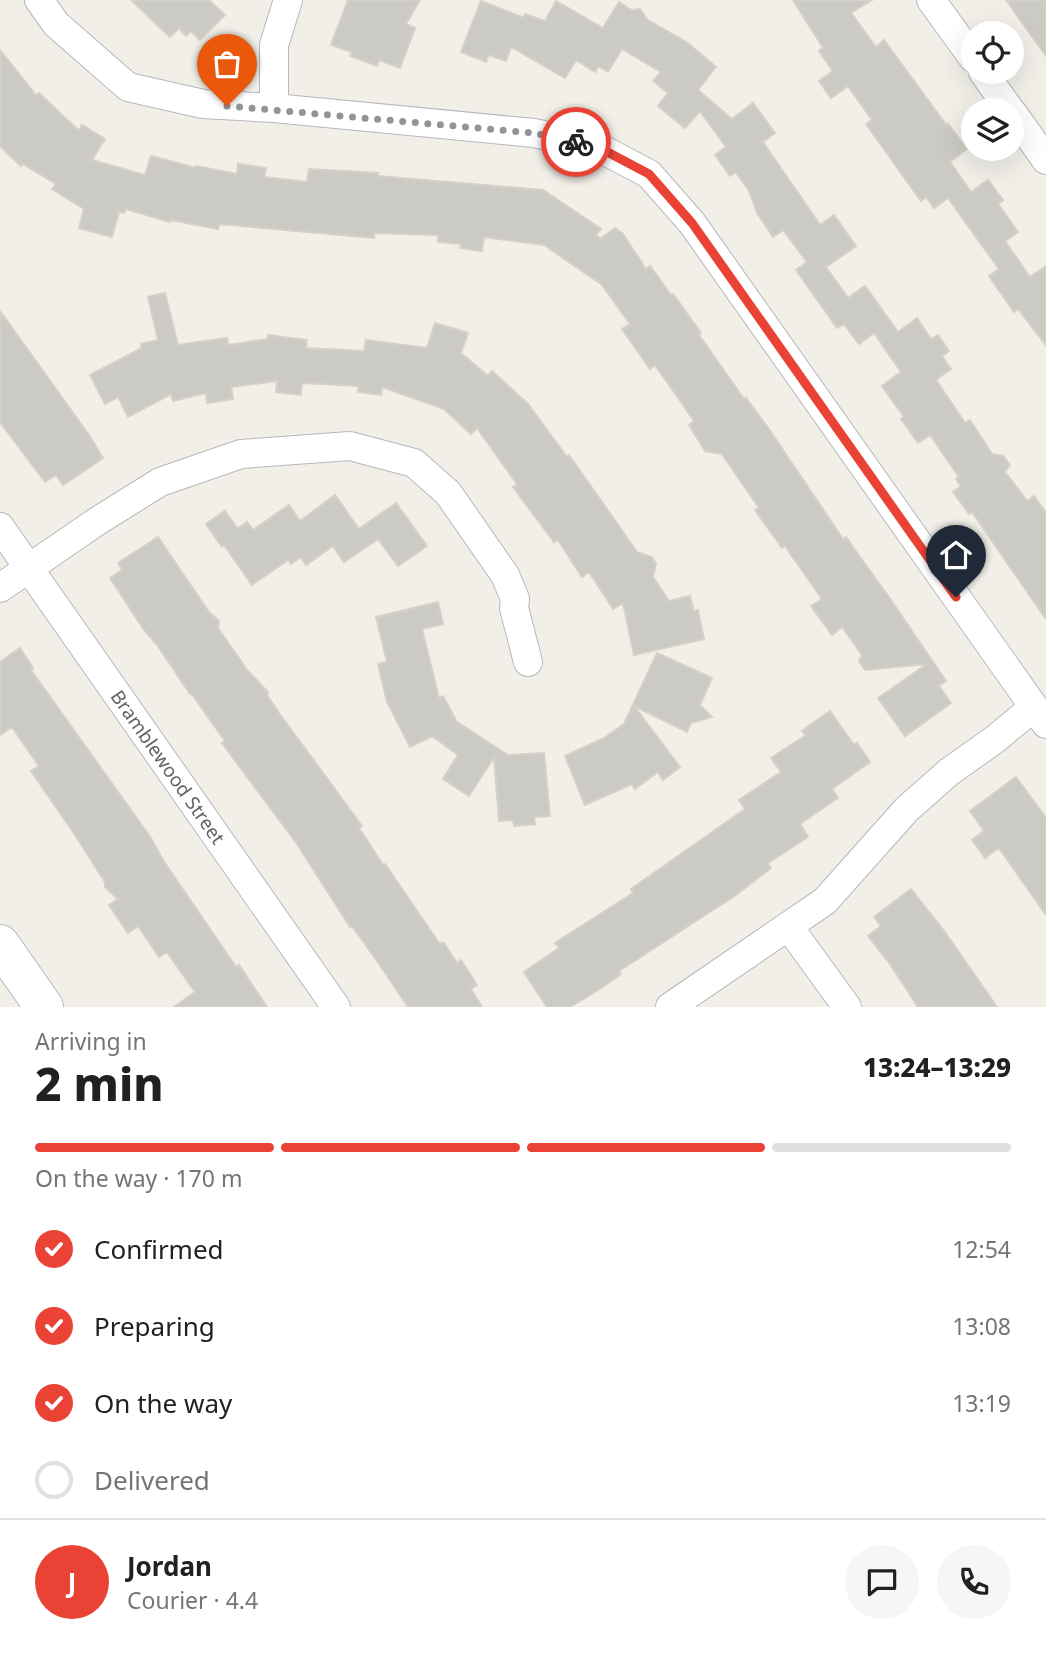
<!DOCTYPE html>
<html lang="en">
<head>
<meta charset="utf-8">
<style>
	:root { --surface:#fff; --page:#f6f6f6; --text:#202124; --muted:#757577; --line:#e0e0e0; --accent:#ea4335 }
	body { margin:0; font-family:"Noto Sans",sans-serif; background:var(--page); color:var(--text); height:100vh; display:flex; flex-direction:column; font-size:26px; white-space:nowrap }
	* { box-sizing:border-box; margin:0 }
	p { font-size:23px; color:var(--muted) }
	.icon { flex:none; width:38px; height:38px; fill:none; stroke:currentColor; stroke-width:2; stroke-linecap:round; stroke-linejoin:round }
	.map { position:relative; height:1007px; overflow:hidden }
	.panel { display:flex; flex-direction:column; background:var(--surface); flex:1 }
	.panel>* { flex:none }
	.fabs { position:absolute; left:961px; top:21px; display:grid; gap:14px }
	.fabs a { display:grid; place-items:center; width:63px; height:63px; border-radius:50%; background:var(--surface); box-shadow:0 7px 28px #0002; font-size:35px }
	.pin { position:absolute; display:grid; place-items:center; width:60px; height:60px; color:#fff; margin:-72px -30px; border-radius:50% 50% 50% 0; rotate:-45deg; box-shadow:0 0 7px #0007 }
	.pin .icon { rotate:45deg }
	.courier { position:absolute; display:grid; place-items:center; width:70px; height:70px; margin:-35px; border:5px solid #ea4335; border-radius:50%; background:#fff; color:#222; box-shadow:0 2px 9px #0007 }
	.head em { font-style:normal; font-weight:800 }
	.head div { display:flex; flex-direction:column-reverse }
	.head { display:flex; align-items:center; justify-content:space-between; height:119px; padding:0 35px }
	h1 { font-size:46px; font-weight:800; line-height:52px }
	.bar { display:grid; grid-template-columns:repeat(4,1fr); gap:10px 7px; align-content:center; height:84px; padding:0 35px }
	.bar i { height:9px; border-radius:5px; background:var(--line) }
	.bar .on { background:var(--accent) }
	.bar p { grid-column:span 4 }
	.line { display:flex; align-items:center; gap:18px; padding:0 35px; border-top:2px solid var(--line) }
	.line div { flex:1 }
	.round { display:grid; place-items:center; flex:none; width:74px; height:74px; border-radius:37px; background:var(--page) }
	ol { padding:0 35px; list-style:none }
	li { display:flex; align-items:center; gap:21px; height:77px }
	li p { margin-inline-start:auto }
	li .icon { padding:7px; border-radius:50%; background:var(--accent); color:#fff; stroke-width:4 }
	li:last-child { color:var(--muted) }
	li i { width:38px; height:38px; border:4px solid var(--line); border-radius:50% }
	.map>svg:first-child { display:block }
	.building { fill:#cccac5; stroke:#d6d1c6; stroke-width:2 }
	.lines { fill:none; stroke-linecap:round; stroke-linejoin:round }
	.minor-casing { stroke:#b5b8bc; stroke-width:30 }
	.secondary-casing { stroke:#b6babf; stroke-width:40 }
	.minor { stroke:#fff; stroke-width:28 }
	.secondary { stroke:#fff; stroke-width:38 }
	.done { stroke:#929495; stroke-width:7; stroke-dasharray:0 12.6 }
	.route { stroke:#ea4335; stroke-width:9 }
	.labels { text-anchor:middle; stroke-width:5; stroke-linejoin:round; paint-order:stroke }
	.street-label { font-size:19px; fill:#5f6368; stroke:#fff }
</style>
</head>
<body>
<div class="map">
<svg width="1046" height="1007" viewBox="0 0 1046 1007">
	<rect width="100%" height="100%" fill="#f1efe8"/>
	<path class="building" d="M 131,0 L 209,0 L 225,15 L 200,40 L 191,31 L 186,36 L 179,28 L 170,37 Z
		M 348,0 L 420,0 L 406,24 L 415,28 L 400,68 L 379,60 L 377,66 L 350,56 L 352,52 L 331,45 Z
		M 793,0 L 872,0 L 851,13 L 876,47 L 884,40 L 947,126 L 948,124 L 967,149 L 950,162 L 971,192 L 988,180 L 1003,200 L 998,204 L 1018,232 L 1005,241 L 1030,277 L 1046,266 L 1046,345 L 1018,309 L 1014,312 L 989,276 L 999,269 L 948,198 L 934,208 L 926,197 L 921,201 L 866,124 L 872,120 L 848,86 L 831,98 L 819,81 L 833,71 L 819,51 L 823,48 Z
		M 1006,0 L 1046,0 L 1046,56 Z
		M 481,1 L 524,18 L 525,14 L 545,21 L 556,1 L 603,28 L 619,2 L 631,10 L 640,9 L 648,20 L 688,43 L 716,67 L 698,90 L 732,119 L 753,103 L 775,133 L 763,142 L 820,225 L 834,215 L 856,246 L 826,267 L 848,298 L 865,286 L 898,332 L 917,318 L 931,339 L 938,335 L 949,351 L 942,356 L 951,369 L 936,380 L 965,423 L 970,420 L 992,454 L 1003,456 L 1010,465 L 1005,472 L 1027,501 L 1034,496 L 1046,513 L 1046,619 L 972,512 L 969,514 L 953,492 L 961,486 L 956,479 L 959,477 L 930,435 L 918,443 L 901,419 L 904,417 L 882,386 L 901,372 L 874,333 L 859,344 L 844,324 L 837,328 L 796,270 L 807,262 L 783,230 L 773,237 L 757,213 L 749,191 L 736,172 L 730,176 L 715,155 L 726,147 L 700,111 L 685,128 L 658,106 L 668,93 L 653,81 L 661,72 L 622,49 L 608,72 L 598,66 L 595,72 L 576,60 L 565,78 L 511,47 L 506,61 L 489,55 L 486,62 L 461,52 Z
		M 0,50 L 36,95 L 39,93 L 79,131 L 82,125 L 105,139 L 92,160 L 145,175 L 151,156 L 196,168 L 196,166 L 237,174 L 238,164 L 266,168 L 264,177 L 307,182 L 309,169 L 378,173 L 378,176 L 531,189 L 543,190 L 601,229 L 596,234 L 600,239 L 615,228 L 622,233 L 646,269 L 650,266 L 671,295 L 673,294 L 701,333 L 699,335 L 744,399 L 746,398 L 771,432 L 843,539 L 846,537 L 893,603 L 946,681 L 939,686 L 951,703 L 905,736 L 878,698 L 927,664 L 865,670 L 859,661 L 862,655 L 842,627 L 832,635 L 811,606 L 822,599 L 785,546 L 782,548 L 755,510 L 759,508 L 722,454 L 705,451 L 689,425 L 694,421 L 655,365 L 650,369 L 622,329 L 630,324 L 601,284 L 544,245 L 484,237 L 482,251 L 460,248 L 461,244 L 438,242 L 438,235 L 374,233 L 374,238 L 219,224 L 218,229 L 171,220 L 170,222 L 126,209 L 124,213 L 119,212 L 112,237 L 79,228 L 84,209 L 52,189 L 56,184 L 23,164 L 21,166 L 0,146 Z
		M 165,293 L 178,345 L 227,338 L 228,345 L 268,339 L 268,335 L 307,340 L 306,348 L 364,351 L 366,340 L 427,348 L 435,323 L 468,333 L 461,353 L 488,376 L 492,371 L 528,404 L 567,457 L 569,455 L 637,552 L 652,557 L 656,564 L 653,577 L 669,601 L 690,596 L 694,611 L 698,610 L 704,639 L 634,655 L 623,603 L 613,609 L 589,572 L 582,577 L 558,540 L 554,542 L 513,487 L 517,484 L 477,428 L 471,434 L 444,409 L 382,387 L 381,395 L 358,392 L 359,386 L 302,383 L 301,395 L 276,392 L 277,381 L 231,387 L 233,399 L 207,403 L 206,393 L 173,401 L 171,394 L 128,417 L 118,397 L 105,404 L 90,375 L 142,348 L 141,344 L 158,340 L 148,297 Z
		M 0,311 L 89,435 L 103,458 L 63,485 L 56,475 L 45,482 L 0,422 Z
		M 335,495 L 359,529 L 396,503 L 427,546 L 398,566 L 378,539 L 344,562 L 333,546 L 306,565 L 301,557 L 291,564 L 288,560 L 252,585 L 224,545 L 222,547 L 206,524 L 225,511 L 238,529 L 247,522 L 253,530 L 289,505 L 300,521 Z
		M 158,537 L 209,612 L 219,621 L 218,628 L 248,671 L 268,692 L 267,695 L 279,713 L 362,826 L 359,828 L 383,865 L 385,864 L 439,943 L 444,943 L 457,963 L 461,960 L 477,985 L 471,989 L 482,1007 L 408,1007 L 375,958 L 352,926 L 350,927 L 297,844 L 222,743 L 225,741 L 191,693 L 190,694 L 157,645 L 144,630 L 110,578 L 122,570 L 118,563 Z
		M 438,602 L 443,624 L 422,629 L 439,698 L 443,696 L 457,722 L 508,755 L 544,753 L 550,816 L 534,817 L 535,824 L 514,826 L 513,820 L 499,821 L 494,757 L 469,796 L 443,779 L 458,755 L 432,736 L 410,747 L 387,702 L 378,664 L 387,662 L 376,617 Z
		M 20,648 L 33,668 L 31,670 L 151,838 L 163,860 L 236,967 L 239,965 L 267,1007 L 174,1007 L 195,992 L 167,952 L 159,957 L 138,926 L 128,933 L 109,905 L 118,899 L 105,887 L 105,882 L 73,832 L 31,771 L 39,766 L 12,727 L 0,735 L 0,662 Z
		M 657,653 L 712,678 L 700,705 L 712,717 L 691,723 L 687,732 L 634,706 L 680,767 L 663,780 L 658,772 L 635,789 L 632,784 L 585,805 L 565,756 L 604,738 L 624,724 Z
		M 830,711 L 854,745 L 857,743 L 870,762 L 832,789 L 838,798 L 800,824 L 808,837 L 768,863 L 771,868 L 736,895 L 619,971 L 621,974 L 600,989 L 570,1007 L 547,1007 L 524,972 L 559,948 L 555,943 L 633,893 L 631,889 L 745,809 L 739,800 L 781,772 L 771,758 L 806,735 L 802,731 Z
		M 1016,777 L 1046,818 L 1046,915 L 999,848 L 985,858 L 972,840 L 984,831 L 970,811 Z
		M 911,889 L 945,932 L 997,1007 L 918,1007 L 890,964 L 868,936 L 881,926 L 874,917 Z"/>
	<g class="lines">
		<g class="minor-casing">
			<path id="minor" d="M 39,0 L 56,24 L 128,87 L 203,104 L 274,108 L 534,133 L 596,146 L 649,174 L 692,223 L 1046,724
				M 931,0 L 973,58
				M 983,72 L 1010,110
				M 274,108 L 274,45 L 288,0
				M 1012,112 L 1046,160
				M 0,527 L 336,1007
				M 0,588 L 96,522 L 160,482 L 241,454 L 350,446 L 414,463 L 448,493 L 505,575 L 515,599 L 514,608 L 528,662
				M 789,927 L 847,1007
				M 670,1007 L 825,901 L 907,809 L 949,772 L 994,740 L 1034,707"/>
		</g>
		<g class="secondary-casing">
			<path id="secondary" d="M 0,944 L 44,1007"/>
		</g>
		<use href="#minor" class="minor"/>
		<use href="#secondary" class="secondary"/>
	</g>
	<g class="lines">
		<path class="done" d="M 227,106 L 534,133 L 576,142"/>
		<path class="route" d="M 576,142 L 596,146 L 649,174 L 692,223 L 956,597"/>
	</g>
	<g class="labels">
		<g class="street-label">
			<text transform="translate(168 767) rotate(55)" y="7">Bramblewood Street</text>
		</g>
	</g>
</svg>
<div class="fabs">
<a><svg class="icon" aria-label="locate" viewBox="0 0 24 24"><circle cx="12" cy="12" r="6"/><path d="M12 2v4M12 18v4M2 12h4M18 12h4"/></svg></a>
<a><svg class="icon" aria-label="layers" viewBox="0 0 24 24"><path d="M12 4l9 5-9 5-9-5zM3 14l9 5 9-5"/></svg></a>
</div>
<div class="pin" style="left:227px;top:106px;background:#ea580c"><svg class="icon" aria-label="bag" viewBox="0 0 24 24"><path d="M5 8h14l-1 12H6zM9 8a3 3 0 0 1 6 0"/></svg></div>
<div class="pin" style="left:956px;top:597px;background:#1f2937"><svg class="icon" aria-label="home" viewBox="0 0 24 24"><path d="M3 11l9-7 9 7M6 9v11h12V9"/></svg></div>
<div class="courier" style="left:576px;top:142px"><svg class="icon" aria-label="bike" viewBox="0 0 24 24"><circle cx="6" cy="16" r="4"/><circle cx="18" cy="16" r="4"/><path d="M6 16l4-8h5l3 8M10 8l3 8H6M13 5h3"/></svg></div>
</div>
<section class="panel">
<div class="head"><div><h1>2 min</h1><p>Arriving in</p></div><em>13:24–13:29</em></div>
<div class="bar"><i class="on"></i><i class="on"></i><i class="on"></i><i></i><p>On the way · 170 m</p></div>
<ol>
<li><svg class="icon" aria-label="check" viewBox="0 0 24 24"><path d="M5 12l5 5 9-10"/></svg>Confirmed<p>12:54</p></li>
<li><svg class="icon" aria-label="check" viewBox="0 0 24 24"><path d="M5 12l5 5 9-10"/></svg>Preparing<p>13:08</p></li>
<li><svg class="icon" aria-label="check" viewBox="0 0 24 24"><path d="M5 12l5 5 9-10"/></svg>On the way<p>13:19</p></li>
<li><i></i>Delivered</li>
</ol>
<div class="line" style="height:126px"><b class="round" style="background:var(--accent);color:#fff">J</b><div><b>Jordan</b><p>Courier · 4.4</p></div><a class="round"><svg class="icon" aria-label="chat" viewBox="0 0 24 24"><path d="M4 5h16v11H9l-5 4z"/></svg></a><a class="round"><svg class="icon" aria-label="phone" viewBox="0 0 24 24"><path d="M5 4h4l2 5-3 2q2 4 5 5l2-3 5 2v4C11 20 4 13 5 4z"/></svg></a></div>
</section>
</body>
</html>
